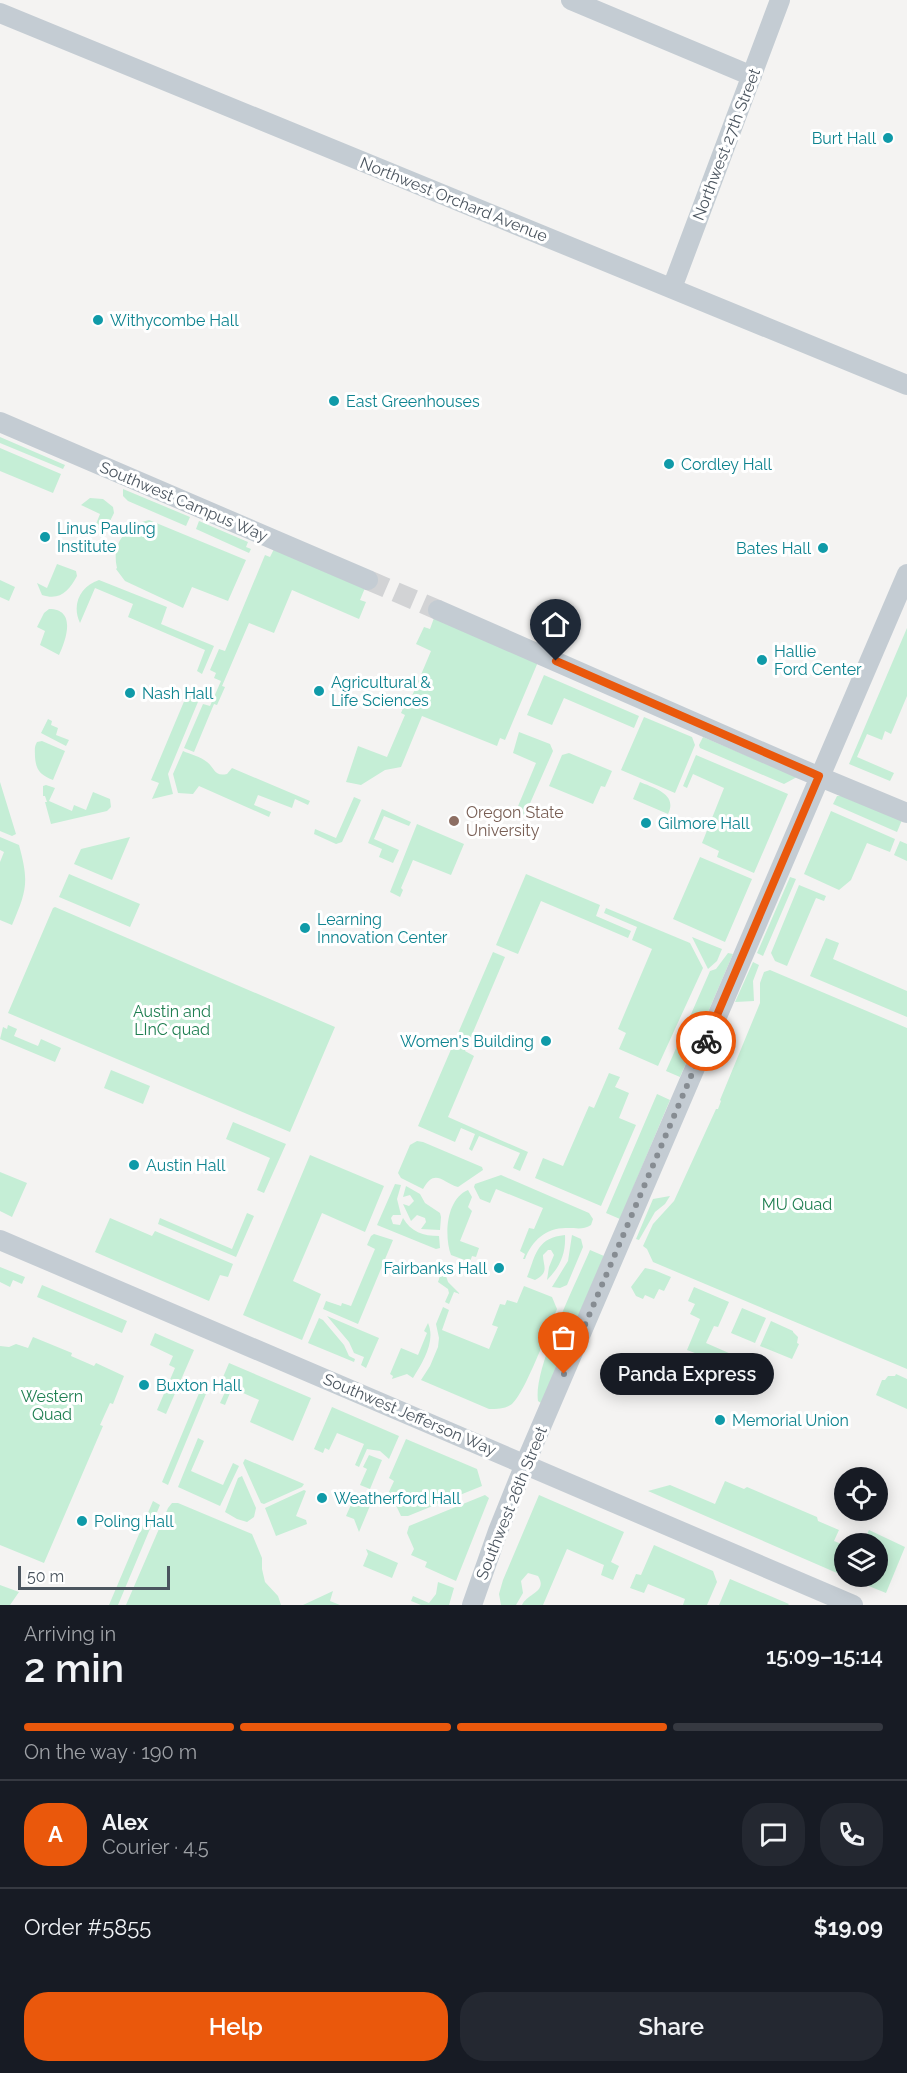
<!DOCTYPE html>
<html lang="en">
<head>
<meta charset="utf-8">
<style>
	:root { --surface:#171b24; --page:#242831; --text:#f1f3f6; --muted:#9ea1a6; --line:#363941; --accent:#ea580c }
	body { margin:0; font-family:Raleway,sans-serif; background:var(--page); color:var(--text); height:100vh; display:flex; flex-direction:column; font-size:22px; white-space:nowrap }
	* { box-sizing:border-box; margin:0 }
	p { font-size:20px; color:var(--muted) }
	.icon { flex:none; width:33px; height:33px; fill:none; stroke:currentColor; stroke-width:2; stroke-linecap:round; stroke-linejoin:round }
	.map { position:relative; height:1605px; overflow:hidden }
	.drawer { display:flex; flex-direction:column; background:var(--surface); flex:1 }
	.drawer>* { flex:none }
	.fabs { position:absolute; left:834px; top:1467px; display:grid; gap:12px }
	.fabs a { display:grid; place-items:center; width:54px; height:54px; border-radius:50%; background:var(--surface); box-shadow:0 3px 15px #0003; font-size:30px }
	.scale { position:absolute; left:18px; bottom:15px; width:152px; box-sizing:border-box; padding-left:6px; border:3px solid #4b555f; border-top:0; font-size:16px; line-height:21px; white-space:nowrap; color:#4b555f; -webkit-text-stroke:4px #fff; paint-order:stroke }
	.pin { position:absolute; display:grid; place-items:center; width:51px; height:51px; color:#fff; margin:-62px -26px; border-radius:50% 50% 50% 0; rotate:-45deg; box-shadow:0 0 6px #0007 }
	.pin .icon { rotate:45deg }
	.courier { position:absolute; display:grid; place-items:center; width:60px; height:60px; margin:-30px; border:4px solid #ea580c; border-radius:50%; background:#fff; color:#222; box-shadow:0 2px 8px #0007 }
	.bubble { position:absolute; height:42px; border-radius:21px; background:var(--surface); box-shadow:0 3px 15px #0003; font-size:20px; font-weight:600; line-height:42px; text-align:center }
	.summary em { font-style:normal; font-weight:600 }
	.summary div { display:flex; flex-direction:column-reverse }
	.summary { display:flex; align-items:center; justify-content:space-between; height:102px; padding:0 24px }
	h1 { font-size:39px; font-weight:600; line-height:45px }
	.bar { display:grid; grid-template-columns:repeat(4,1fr); gap:9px 6px; align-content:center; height:72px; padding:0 24px }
	.bar i { height:8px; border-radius:4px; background:var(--line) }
	.bar .active { background:var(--accent) }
	.bar p { grid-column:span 4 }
	.line { display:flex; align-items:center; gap:15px; padding:0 24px; border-top:2px solid var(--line) }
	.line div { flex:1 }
	.round { display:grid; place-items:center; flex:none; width:63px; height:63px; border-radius:24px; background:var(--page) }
	.button { display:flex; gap:12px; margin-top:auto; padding:12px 24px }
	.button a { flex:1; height:69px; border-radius:24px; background:var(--accent); color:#fff; font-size:24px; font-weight:600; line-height:69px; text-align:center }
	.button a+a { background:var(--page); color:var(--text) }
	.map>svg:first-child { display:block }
	.green { fill:#c5eed6 }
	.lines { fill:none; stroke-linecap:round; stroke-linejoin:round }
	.street-tunnel { stroke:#d2d3d5; stroke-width:20; stroke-dasharray:20 10; stroke-linecap:butt }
	.street { stroke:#c4ccd3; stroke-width:20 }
	.done { stroke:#868c92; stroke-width:6; stroke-dasharray:0 10.8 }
	.route { stroke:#ea580c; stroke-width:8 }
	.culture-dot { fill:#0f9aa8; stroke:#fff; stroke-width:2 }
	.education-dot { fill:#8d6e63; stroke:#fff; stroke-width:2 }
	.labels { text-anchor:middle; stroke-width:6; stroke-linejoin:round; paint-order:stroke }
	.culture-label { font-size:16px; fill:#0d838f; stroke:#fff; text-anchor:start }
	.street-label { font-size:16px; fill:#4b555f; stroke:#fff }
	.education-label { font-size:16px; fill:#785e54; stroke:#fff; text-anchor:start }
	.park-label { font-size:16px; fill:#1e7e50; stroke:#fff }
</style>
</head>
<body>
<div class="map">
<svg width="907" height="1605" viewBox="0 0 907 1605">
	<rect width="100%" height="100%" fill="#f4f3f2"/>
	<path class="green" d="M 0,437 L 65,465 L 63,469 L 0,443 Z
		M 0,448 L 61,474 L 53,493 L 0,471 Z
		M 123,489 L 190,517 L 186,526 L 128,501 L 123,496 Z
		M 90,498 L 103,499 L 113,507 L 114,513 L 108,525 L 94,529 L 100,514 L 81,505 Z
		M 149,520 L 246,560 L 228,601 L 192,587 L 183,608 L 125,581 L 116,569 L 117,568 C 113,551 118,538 132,527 L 131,525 Z
		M 199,521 L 248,542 L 246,547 L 251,549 L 249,553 L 196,529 Z
		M 274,549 L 365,588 L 360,600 L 366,602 L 359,619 L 292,590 L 274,633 L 249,623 L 222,686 L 225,687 L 217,705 L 214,704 L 194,752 L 184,748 L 203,704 L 210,706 L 221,681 L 214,678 L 216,673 L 210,670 L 219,649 L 225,651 L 265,555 L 270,557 Z
		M 57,564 L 76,571 L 77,576 C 69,591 60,601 42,595 L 37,583 L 47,588 Z
		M 0,580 L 15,587 L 9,601 L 0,597 Z
		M 99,580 L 167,607 L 161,624 L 214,646 L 202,674 L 197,671 L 205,650 L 128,617 L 133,604 L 95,588 L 80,623 C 71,604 81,586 99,580 Z
		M 49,609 C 77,609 66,640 59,655 L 40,645 L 45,631 L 37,627 L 44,613 Z
		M 434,618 L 538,662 L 505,740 L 500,738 L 497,746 L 422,716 L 401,767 L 385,770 L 361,785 L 346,782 L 358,746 L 387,757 L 405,715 L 401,713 L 409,695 L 412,696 L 431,651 L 416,644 L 424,627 L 430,629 Z
		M 907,628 L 907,696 L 891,734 L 885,731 L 882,740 L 867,734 L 857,757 L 894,773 L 890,781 L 849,764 Z
		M 544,675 L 639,716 L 634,728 L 564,698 L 552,725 L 527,715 Z
		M 188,692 L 200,697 L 168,774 L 173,794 L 152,799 L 159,783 L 151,780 Z
		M 644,717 L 692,737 L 695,745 L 675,793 L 621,770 Z
		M 48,719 L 52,721 L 51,725 L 58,728 L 56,735 L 69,740 L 66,746 L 41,733 Z
		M 519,732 L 550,744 L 553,751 L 524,817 L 517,814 L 516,811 L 536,763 L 513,753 Z
		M 703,737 L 797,777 L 784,784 L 700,748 L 699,745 Z
		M 42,741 L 65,751 L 53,780 C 41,775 36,771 35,757 C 35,750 34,747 37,742 Z
		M 183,751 C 190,754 201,757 207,762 C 215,768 214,777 227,774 L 232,768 L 310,801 L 308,805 L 295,799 L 292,808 L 258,795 L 254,805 L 271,812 L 269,817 L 199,786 L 193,794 L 178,793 L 173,774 Z
		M 569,753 L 612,771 L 605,787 L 601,786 L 593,804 L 549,786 L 562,755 Z
		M 696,755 L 788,794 L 754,873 L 717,857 L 719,851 L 702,843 L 724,788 L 693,774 L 687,788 L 683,786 Z
		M 0,782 L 16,834 L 12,836 L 0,831 Z
		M 640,782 C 654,788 678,794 668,814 L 633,799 Z
		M 46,785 L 55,788 L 49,801 L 72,811 L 74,805 L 86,810 L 93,792 L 110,799 L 111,807 L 107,811 L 51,824 L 45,802 L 47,802 L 45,796 L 43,796 L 43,786 Z
		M 837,796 L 844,796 L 902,820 L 897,832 L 833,804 Z
		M 354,797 L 361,800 L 342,842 L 336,844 L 314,834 L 315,829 L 336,838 Z
		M 382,809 L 411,822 L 409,826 L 384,816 L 374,839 L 399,850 L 393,863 L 379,857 L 382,849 L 368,843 Z
		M 831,811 L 895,839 L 890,852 L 867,843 L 851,880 L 839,890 L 804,874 Z
		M 417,824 L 464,844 L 451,875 L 413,860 L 401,888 L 403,890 L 400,897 L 390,892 Z
		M 0,837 L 19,845 C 29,882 27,890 12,925 L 0,920 L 0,862 L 4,852 L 0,850 Z
		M 130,837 L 112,880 L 74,864 L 81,849 Z
		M 900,841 L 907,844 L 907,861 L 894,855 Z
		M 700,857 L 752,879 L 725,942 L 673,919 Z
		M 69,874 L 140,904 L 130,927 L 59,897 Z
		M 526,874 L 600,905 L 596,916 L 631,931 L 628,938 L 541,901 L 518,954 L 496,945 Z
		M 790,877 L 796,879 L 763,956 L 757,953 Z
		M 799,885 L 826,896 L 824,901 L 816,898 L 787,966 L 775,961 L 771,953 Z
		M 55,907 L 335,1027 L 290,1132 L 8,1013 L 53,908 Z
		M 606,908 L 690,943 L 703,968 L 658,1066 L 619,1049 L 626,1033 L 618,1029 L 652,949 L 632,940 L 637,927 L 604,913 Z
		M 692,937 L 722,949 L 717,961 L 708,969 Z
		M 826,938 L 839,943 L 833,959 L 907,991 L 907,1017 L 810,976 Z
		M 493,952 L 505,957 L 465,1051 L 474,1056 L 448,1117 L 528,1152 L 520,1171 L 513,1168 L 520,1153 L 479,1136 L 472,1151 L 469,1149 L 475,1134 L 461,1128 L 455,1142 L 418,1126 Z
		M 728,953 L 733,954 L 680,1077 L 666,1071 L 710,971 L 716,969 Z
		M 753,962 L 759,965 L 753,981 L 754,1001 L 735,1002 Z
		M 770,970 L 907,1028 L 907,1369 L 653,1262 L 647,1249 L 643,1246 L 653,1224 L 674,1201 L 716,1109 L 718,1109 L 721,1101 L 720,1100 L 760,1003 L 760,983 L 764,972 Z
		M 8,1025 L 17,1029 L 14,1036 L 38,1046 L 41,1039 L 61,1048 L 55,1062 L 0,1039 L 3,1027 L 7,1029 Z
		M 111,1070 L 150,1086 L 143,1104 L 104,1088 Z
		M 609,1073 L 620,1077 L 615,1087 L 629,1093 L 619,1118 L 636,1125 L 601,1206 L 535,1178 L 543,1158 L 563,1166 L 589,1106 L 594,1108 Z
		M 657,1094 L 670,1100 L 620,1219 L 606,1213 Z
		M 233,1122 L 286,1144 L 264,1193 L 257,1190 L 270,1158 L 226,1139 Z
		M 417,1141 L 423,1142 L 482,1167 L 483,1170 L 458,1187 C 443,1183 435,1167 423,1189 L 401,1178 L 398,1173 L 410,1145 Z
		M 310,1155 L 384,1186 L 365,1232 L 322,1213 L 293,1281 L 321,1294 L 302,1340 L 243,1315 Z
		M 0,1172 L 27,1183 L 12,1217 L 0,1211 Z
		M 501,1175 L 589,1213 L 593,1219 L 591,1225 C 583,1230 577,1228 568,1228 C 547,1227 532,1240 525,1259 L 523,1259 L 525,1254 L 520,1251 L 529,1228 L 534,1229 L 543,1208 L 496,1189 L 490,1203 L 480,1199 L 474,1187 L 475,1184 Z
		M 395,1184 L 401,1185 L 397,1199 L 401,1215 L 393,1215 L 391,1218 L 393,1224 L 400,1225 L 403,1218 C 411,1232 423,1236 439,1236 L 440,1248 L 436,1249 L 377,1225 Z
		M 406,1186 L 420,1194 L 425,1203 L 440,1213 L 441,1217 L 440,1230 L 421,1229 L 426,1222 L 425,1218 L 417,1215 L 411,1221 L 403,1204 L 409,1206 L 414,1201 L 410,1195 L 403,1197 Z
		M 468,1190 L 472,1197 L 468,1207 L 472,1211 L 460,1241 L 479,1248 L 476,1257 L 472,1256 L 470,1262 L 451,1255 C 444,1236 446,1199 468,1190 Z
		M 670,1196 L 665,1204 L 655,1212 L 639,1240 L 636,1239 L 653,1199 Z
		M 247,1213 L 254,1216 L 236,1257 L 158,1224 L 160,1218 L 232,1249 Z
		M 110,1218 L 152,1236 L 155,1231 L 233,1264 L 228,1277 L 220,1275 L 209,1301 L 95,1252 Z
		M 374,1234 L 393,1240 L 358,1324 L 323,1309 L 326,1301 L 341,1306 L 342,1303 L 351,1306 L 375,1249 L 367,1245 L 371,1236 Z
		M 565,1235 C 566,1254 560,1267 547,1280 L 549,1267 L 554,1255 L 551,1250 L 548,1250 L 543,1255 C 543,1266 550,1272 535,1280 L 527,1277 C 536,1255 536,1238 565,1235 Z
		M 572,1235 L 581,1239 L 583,1247 L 567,1285 L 560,1288 L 552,1287 L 568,1261 Z
		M 590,1250 L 604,1256 L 541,1403 L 538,1401 C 533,1369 576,1283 590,1250 Z
		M 0,1267 L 25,1277 L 22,1284 L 13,1280 L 10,1287 L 0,1282 Z
		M 645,1268 L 654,1270 L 671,1277 L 664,1291 L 659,1289 L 654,1299 L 645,1295 L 643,1299 L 636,1296 L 631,1287 Z
		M 441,1273 L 445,1273 L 448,1282 L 460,1294 L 454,1292 L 449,1304 L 445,1302 L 449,1293 L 448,1289 L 438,1282 Z
		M 42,1285 L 127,1321 L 122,1333 L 37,1297 Z
		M 524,1286 L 552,1297 L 557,1309 C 549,1328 525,1393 512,1404 C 505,1409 498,1409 489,1409 L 421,1380 L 430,1366 L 438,1347 L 439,1338 L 436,1324 L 443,1307 L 449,1310 L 442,1330 L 489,1349 L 498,1327 L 492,1325 L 500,1304 L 505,1305 L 507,1300 L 517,1303 Z
		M 694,1287 L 729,1302 L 718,1327 L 714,1326 L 706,1343 L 747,1361 L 742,1373 L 701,1353 L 700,1355 L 687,1350 L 700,1319 L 690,1314 L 695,1304 L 688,1301 Z
		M 742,1308 L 766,1318 L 755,1343 L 731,1333 Z
		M 327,1316 L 379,1338 L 366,1368 L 361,1365 L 364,1357 L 354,1353 L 349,1342 Z
		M 319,1318 L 323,1320 L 344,1345 L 349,1356 L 355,1359 L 354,1362 L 308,1343 Z
		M 771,1321 L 793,1331 L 793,1332 L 798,1337 L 797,1343 L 799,1344 L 792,1359 L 760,1346 Z
		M 428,1323 C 436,1341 423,1362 413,1378 L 407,1374 L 392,1379 L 393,1376 L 390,1374 L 401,1348 L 418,1355 L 427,1333 L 424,1331 Z
		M 155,1333 L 194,1350 L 166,1414 L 157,1410 L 175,1368 L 169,1365 L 173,1356 L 150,1345 Z
		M 33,1337 L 72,1353 L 71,1356 L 94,1366 L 96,1363 L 124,1376 L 113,1404 L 110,1403 L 100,1425 L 103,1426 L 44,1563 L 0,1545 L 0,1346 L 9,1347 L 16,1344 L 28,1348 Z
		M 229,1363 L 311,1398 L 293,1441 L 250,1422 L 259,1400 L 232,1388 L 225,1405 L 220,1403 L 225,1392 L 218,1389 Z
		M 896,1374 L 907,1379 L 907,1409 L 876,1395 L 882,1380 L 885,1380 L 888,1376 L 895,1376 Z
		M 202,1386 L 208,1389 L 168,1485 L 162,1482 Z
		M 332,1407 L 399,1436 L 389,1459 L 380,1451 L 367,1449 L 359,1467 L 355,1465 L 364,1444 L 337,1433 L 329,1450 L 325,1448 L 323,1453 L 314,1449 Z
		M 198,1438 L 204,1441 L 191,1471 L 223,1485 L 233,1463 L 239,1466 L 220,1506 L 178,1487 Z
		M 406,1439 L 477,1469 L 482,1486 L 408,1516 L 401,1516 L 393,1499 L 387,1496 L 394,1481 L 389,1478 Z
		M 369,1455 L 382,1460 L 370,1489 L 360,1485 L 367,1469 L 363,1467 Z
		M 245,1459 L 304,1484 L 302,1487 L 264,1504 L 261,1503 L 243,1463 Z
		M 242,1476 L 256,1508 L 254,1517 L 247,1522 L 237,1519 L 225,1512 L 238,1478 Z
		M 725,1481 L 744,1489 L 747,1487 L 817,1517 L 818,1521 L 839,1530 L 834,1541 L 844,1545 L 844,1555 L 837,1573 L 648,1491 L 670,1485 L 715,1504 Z
		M 304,1490 L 306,1491 L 296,1516 L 306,1520 L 307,1524 L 276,1536 L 265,1508 Z
		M 356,1493 L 372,1501 L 359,1532 L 354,1519 L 346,1516 Z
		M 485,1495 L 489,1498 L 456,1581 L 425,1567 L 427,1562 L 411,1555 L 414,1549 L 407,1533 L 409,1526 Z
		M 539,1495 L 624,1532 L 611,1562 L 619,1566 L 613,1580 L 601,1575 L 604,1565 L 567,1549 L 543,1605 L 522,1605 C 528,1593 548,1592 538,1576 L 528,1573 L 521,1581 L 523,1593 L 516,1605 L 501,1605 L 499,1594 L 503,1580 Z
		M 153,1501 L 160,1505 L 118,1605 L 109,1605 Z
		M 172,1503 L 178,1503 L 252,1534 L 262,1558 L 262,1569 L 265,1582 L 278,1596 L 281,1605 L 126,1605 L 168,1508 Z
		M 869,1530 L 905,1547 L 886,1593 L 849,1578 L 878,1576 L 878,1544 L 863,1543 Z
		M 654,1545 L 713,1571 L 717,1582 L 707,1605 L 683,1605 L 685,1599 L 648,1584 L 644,1593 L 630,1588 L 636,1574 L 641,1575 Z
		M 366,1549 L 398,1563 L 392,1578 L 363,1566 L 368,1554 Z
		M 730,1579 L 789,1604 L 788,1605 L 719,1605 Z
		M 438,1582 L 454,1588 L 449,1605 L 421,1605 L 411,1601 L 413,1596 L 429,1603 L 436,1594 Z
		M 0,1585 L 19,1592 L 10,1605 L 0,1605 Z
		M 333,1591 L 330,1601 L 340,1605 L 303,1605 Z"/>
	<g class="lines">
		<path class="street-tunnel" d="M 368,580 L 438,610"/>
		<path class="street" d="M 571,0 L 752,76
			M 0,13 L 907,385
			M 672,288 L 780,0
			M 0,422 L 368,580
			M 438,610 L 801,769 L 907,813
			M 0,1240 L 853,1605
			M 472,1605 L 498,1531 L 525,1464 L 907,574"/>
	</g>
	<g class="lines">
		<path class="done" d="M 564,1374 L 706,1041"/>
		<path class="route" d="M 556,661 L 819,776 L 706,1041"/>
	</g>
	<g class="culture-dot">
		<circle cx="888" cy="138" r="6"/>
		<circle cx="98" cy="320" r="6"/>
		<circle cx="334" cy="401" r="6"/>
		<circle cx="669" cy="464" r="6"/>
		<circle cx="45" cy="537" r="6"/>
		<circle cx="823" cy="548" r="6"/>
		<circle cx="762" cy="660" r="6"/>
		<circle cx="319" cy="691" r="6"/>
		<circle cx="130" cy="693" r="6"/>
		<circle cx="646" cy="823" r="6"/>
		<circle cx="305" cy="928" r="6"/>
		<circle cx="546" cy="1041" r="6"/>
		<circle cx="134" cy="1165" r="6"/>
		<circle cx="499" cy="1268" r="6"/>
		<circle cx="144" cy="1385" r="6"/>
		<circle cx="720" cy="1420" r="6"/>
		<circle cx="322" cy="1498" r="6"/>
		<circle cx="82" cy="1521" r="6"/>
	</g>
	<circle class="education-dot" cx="454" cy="821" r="6"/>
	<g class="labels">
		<g class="culture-label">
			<text x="876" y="144" text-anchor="end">Burt Hall</text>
			<text x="110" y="326">Withycombe Hall</text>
			<text x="346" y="407">East Greenhouses</text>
			<text x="681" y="470">Cordley Hall</text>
			<text x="57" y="534">Linus Pauling<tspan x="57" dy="18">Institute</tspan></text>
			<text x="811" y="554" text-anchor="end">Bates Hall</text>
			<text x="774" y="657">Hallie<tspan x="774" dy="18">Ford Center</tspan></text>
			<text x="331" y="688">Agricultural &amp;<tspan x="331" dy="18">Life Sciences</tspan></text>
			<text x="142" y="699">Nash Hall</text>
			<text x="658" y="829">Gilmore Hall</text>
			<text x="317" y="925">Learning<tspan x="317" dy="18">Innovation Center</tspan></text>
			<text x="534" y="1047" text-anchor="end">Women's Building</text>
			<text x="146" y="1171">Austin Hall</text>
			<text x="487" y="1274" text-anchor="end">Fairbanks Hall</text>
			<text x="156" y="1391">Buxton Hall</text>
			<text x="732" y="1426">Memorial Union</text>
			<text x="334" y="1504">Weatherford Hall</text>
			<text x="94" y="1527">Poling Hall</text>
		</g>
		<g class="street-label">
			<text transform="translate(726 144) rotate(-69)" y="6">Northwest 27th Street</text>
			<text transform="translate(454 199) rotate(22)" y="6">Northwest Orchard Avenue</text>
			<text transform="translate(184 501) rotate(23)" y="6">Southwest Campus Way</text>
			<text transform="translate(410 1414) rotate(23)" y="6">Southwest Jefferson Way</text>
			<text transform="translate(511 1503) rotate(-68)" y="6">Southwest 26th Street</text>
		</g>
		<g class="education-label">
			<text x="466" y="818">Oregon State<tspan x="466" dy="18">University</tspan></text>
		</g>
		<g class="park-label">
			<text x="172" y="1017">Austin and<tspan x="172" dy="18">LInC quad</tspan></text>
			<text x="797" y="1210">MU Quad</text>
			<text x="52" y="1402">Western<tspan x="52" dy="18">Quad</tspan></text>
		</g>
	</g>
</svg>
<div class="fabs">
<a><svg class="icon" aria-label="locate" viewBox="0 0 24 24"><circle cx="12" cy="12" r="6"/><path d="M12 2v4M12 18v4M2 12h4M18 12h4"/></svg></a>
<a><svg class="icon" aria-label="layers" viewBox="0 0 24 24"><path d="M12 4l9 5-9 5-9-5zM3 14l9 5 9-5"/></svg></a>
</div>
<div class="scale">50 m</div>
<div class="pin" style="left:564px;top:1374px;background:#ea580c"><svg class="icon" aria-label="bag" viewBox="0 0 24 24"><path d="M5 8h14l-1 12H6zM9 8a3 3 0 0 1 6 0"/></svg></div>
<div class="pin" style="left:556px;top:661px;background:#1f2937"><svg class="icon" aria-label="home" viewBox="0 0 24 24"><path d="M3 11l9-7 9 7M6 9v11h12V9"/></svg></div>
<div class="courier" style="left:706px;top:1041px"><svg class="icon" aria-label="bike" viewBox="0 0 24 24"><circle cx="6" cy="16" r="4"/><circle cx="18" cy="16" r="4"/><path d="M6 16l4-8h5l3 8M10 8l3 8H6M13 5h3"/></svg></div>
<div class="bubble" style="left:600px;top:1353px;width:174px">Panda Express</div>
</div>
<section class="drawer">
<div class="summary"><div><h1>2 min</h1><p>Arriving in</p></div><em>15:09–15:14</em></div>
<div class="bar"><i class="active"></i><i class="active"></i><i class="active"></i><i></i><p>On the way · 190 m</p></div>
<div class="line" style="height:108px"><b class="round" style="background:var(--accent);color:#fff">A</b><div><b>Alex</b><p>Courier · 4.5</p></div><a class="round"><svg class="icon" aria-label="chat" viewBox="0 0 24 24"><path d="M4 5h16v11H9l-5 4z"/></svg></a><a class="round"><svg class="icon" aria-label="phone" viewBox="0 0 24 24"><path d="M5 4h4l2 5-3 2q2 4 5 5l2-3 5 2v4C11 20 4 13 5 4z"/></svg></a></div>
<div class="line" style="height:78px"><div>Order #5855</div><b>$19.09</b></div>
<div class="button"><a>Help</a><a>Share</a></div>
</section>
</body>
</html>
